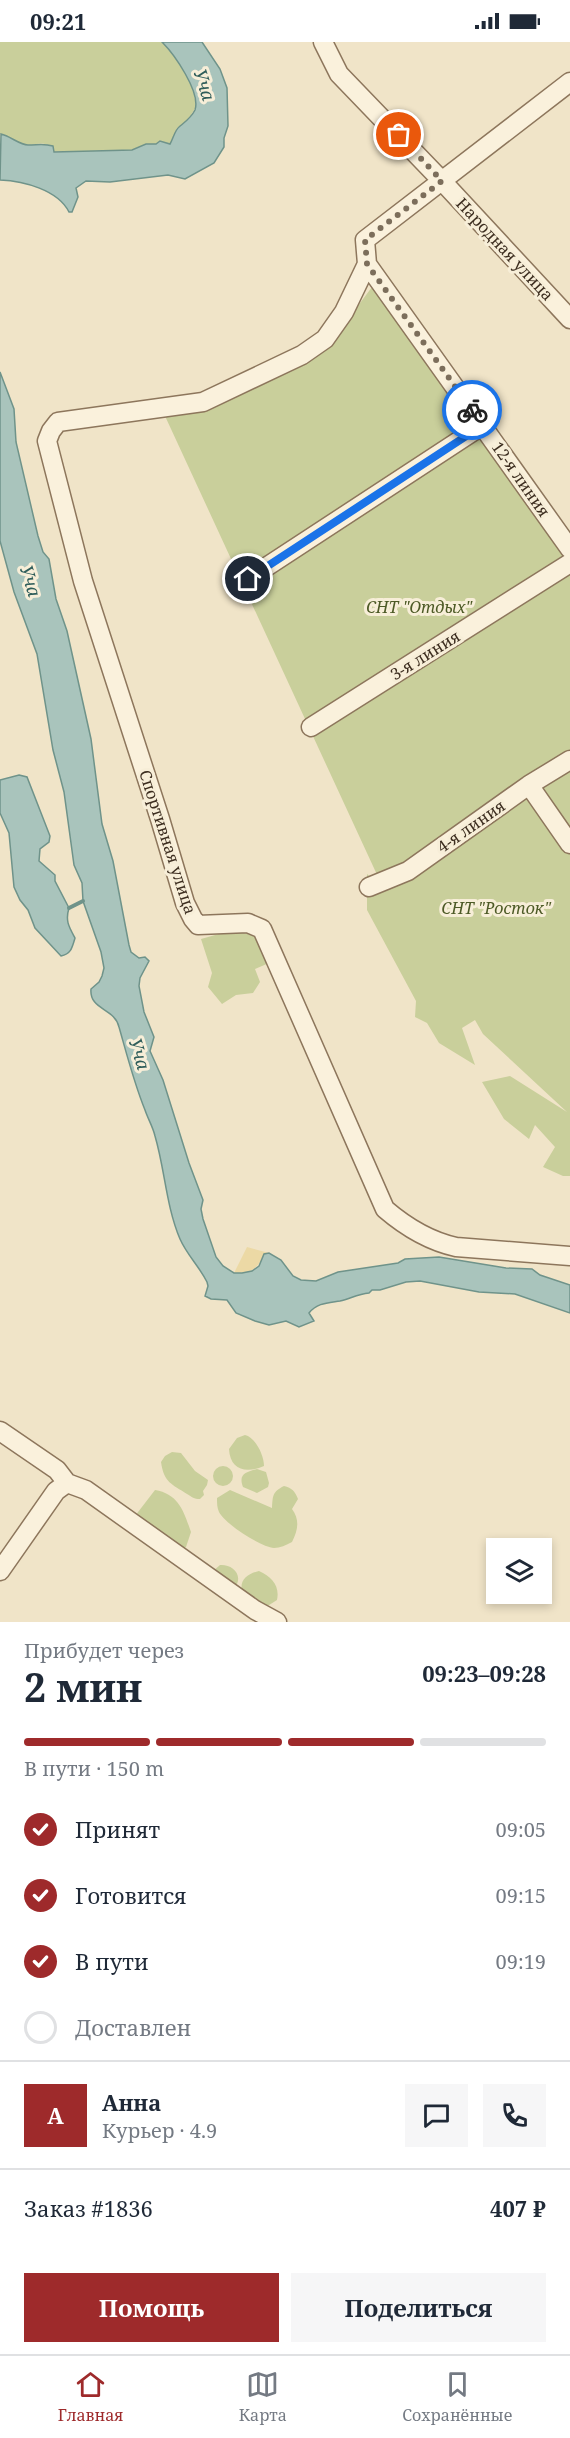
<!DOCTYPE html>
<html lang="ru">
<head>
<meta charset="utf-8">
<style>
	:root { --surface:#fff; --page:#f6f6f7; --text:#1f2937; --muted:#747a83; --line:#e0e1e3; --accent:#9e2a2b }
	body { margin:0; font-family:"Noto Serif",serif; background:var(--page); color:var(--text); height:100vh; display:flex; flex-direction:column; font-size:22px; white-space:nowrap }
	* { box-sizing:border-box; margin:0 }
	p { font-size:20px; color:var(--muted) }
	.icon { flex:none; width:33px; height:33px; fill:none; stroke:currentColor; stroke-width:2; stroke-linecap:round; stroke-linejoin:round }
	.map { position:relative; height:1580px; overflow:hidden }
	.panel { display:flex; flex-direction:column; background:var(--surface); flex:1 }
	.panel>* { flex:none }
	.tools { position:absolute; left:486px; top:1496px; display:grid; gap:12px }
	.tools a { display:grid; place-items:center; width:66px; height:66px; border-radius:0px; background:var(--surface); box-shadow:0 3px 9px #0003; font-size:30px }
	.pin { position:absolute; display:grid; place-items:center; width:51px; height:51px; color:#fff; margin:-26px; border:3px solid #fff; border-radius:50%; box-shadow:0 2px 6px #0007 }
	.courier { position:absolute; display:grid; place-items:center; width:60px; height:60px; margin:-30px; border:4px solid #1a73e8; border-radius:50%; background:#fff; color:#222; box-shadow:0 2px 8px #0007 }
	.headline em { font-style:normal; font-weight:700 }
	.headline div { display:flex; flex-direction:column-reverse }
	.headline { display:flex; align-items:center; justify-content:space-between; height:102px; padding:0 24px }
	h1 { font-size:39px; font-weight:700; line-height:45px }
	.bar { display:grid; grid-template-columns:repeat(4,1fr); gap:9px 6px; align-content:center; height:72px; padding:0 24px }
	.bar i { height:8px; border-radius:4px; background:var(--line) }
	.bar .on { background:var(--accent) }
	.bar p { grid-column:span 4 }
	.line { display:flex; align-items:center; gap:15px; padding:0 24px; border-top:2px solid var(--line) }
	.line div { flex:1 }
	.round { display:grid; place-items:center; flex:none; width:63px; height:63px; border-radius:0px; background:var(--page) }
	ol { padding:0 24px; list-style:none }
	li { display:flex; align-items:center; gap:18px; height:66px }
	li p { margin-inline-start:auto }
	li .icon { padding:6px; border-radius:50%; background:var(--accent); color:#fff; stroke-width:4 }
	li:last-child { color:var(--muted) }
	li i { width:33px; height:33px; border:3px solid var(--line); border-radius:50% }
	.primary-button { display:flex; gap:12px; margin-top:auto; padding:12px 24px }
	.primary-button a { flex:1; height:69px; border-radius:0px; background:var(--accent); color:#fff; font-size:24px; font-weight:700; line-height:69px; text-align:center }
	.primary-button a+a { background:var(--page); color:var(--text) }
	.status { display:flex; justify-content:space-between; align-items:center; height:42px; padding:0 30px; background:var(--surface); direction:ltr }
	.status svg { height:16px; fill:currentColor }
	.dock { display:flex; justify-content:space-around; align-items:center; height:84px; border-top:2px solid var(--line); background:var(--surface); font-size:16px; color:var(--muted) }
	.dock a { display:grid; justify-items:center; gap:3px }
	.dock .on { color:var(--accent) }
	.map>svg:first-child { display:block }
	.green { fill:#c9cf9b }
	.sand { fill:#ecd9a5 }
	.water { fill:#a9c4bc; stroke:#6f938a; stroke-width:1.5 }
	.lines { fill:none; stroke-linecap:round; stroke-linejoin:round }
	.stream { stroke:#6f938a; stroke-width:4 }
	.minor-casing { stroke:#8d765c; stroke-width:21 }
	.minor { stroke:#faf1dc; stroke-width:18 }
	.done { stroke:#7c6e5b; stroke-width:6; stroke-dasharray:0 10.8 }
	.route { stroke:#1a73e8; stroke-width:8 }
	.labels { text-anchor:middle; stroke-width:6; stroke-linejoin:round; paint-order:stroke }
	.street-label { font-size:16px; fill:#3d2e20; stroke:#f7eed8 }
	.park-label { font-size:16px; font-style:italic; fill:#4d5a26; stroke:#f7eed8 }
	.water-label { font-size:18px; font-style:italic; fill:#2f5d5a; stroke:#f7eed8 }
</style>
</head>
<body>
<div class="status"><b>09:21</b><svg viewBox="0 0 49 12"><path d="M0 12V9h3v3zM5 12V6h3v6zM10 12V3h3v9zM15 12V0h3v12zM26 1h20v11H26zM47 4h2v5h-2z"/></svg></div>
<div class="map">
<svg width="570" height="1580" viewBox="0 0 570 1580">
	<rect width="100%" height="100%" fill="#f0e4c8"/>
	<path class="green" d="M 0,0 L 162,0 C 179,16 195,41 196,65 L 185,82 L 177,86 L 170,102 L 146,102 L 132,108 L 54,110 C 53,109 49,103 47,103 C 40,99 34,104 28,103 C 18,103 10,94 0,92 Z
		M 372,245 L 570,516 L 570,717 L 379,837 L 165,374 L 331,300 Z
		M 570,728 L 570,1134 L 563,1134 L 543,1125 L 555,1105 L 535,1083 L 529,1097 L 504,1077 L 482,1040 L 510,1034 L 567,1070 L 483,992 L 475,978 L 462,986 L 475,1023 L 439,1001 L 427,981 L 415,975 L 416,959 L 367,868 L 367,832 L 382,846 L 421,824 Z
		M 233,888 L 255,894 L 269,921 L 255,927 L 260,940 L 253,951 L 236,953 L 222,962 L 208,945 L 212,931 L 201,897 Z
		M 245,1393 C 255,1395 264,1413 264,1424 C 246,1432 230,1428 229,1407 L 237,1396 Z
		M 172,1410 L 181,1411 L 195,1429 L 208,1438 L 207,1443 L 203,1449 L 204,1453 L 200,1457 C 194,1457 192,1455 187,1452 C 172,1442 164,1441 161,1420 L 165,1414 Z
		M213 1434a10 10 0 1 1 20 0a10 10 0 1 1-20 0Z
		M 257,1427 L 266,1430 L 269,1441 L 268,1445 L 257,1451 L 243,1445 C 238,1432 246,1430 257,1427 Z
		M 284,1444 C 292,1446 295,1449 298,1457 L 292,1467 C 300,1478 298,1488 292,1500 C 286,1503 280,1506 274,1506 C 261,1505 225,1482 219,1470 C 217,1466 217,1461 217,1456 L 230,1448 L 272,1466 C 273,1454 272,1450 284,1444 Z
		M 155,1448 C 179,1452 184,1470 191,1490 L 186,1505 L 181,1508 L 135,1474 Z
		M 220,1523 C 230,1522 242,1530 237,1542 L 232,1544 L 212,1530 Z
		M 259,1529 C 272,1535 280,1544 277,1558 L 266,1565 L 243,1553 C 238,1539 246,1532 259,1529 Z"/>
	<path class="sand" d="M 247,1205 L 269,1211 L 264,1212 C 258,1227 251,1231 234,1231 Z"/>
	<path class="water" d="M 162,0 L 202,0 L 220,27 L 227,46 L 228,84 L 224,96 L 224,105 L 214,121 L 185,137 L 168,133 L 110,140 L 86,139 L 76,146 L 78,155 L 72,170 L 69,170 C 58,148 24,139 0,138 L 1,92 C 10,94 20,103 28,103 C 38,103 43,101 53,104 L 54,110 L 132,108 L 146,102 L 156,102 L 160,99 L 170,102 C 173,97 175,88 179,85 C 185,80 191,76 195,68 C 201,50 174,12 162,0 Z
		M 0,330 L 14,367 L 16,400 L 38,494 L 43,510 L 49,517 L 56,557 L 67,589 L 91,697 L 102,782 L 113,819 L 129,903 L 131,910 L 139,916 L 145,915 L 149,919 L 140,936 L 139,944 L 144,970 L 154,995 L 150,1009 L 163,1038 L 189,1121 L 203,1158 L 201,1167 L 203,1177 L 216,1215 L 223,1224 L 234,1231 L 242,1231 L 252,1229 L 259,1224 L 264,1212 L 269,1211 L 281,1218 L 293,1234 L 301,1238 L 316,1239 L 338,1230 L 398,1221 L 405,1217 L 439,1215 L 506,1226 L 532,1227 L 540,1233 L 570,1243 L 570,1271 L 515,1252 L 479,1250 L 420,1239 L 406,1240 L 380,1248 L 372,1248 L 369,1251 C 357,1252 350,1257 340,1259 C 327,1261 317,1261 309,1271 L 314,1279 L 299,1285 L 286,1279 L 269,1283 L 255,1279 L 236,1271 L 227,1258 L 211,1257 L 205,1254 L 208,1244 L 207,1240 C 199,1224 187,1213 180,1197 C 166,1164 165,1128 155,1094 C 153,1085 148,1077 145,1068 C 134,1041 127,1013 119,985 C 115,966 89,968 91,947 L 99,940 L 102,934 L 104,926 L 101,910 L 83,859 L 82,841 L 74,823 L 64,750 L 53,708 L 37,612 L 14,550 L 0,499 Z
		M 19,733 L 27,735 L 50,794 L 49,800 L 40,807 L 39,819 L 55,833 L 55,839 L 69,866 C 65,879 69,885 75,896 C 72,906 71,912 61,914 L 35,886 L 28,868 L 20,858 L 14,845 L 9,791 L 0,771 L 0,738 Z"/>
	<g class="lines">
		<path class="stream" d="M 69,866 L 83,859"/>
		<g class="minor-casing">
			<path id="minor" d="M 323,0 L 339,32 L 442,139 L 570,277
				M 570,40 L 365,198 L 367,222 L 344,270 L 325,297 L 302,313 L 203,360 L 58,380 L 51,389 L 47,399 L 83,539 L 160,777 L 185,861 L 193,877 L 198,883 L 248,881 L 262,887 L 385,1167 C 406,1185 429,1199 456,1205 L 570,1214
				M 367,222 L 570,507
				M 248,537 L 483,383
				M 311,685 L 570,521
				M 529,743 L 570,802
				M 369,845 L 408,829 L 529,743 L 570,718
				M 0,1389 L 57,1428 L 67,1441 L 86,1448 L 255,1568 L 277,1580
				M 0,1529 L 56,1449 L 67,1441"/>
		</g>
		<use href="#minor" class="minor"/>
	</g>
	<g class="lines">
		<path class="done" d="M 399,93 L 442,139 L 365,198 L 367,222 L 472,368"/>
		<path class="route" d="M 248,537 L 483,383 L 472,368"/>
	</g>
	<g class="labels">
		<g class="street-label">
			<text transform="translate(505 207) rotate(47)" y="6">Народная улица</text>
			<text transform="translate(521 437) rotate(55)" y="6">12-я линия</text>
			<text transform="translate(425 613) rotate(-32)" y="6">3-я линия</text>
			<text transform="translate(471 784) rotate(-35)" y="6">4-я линия</text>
			<text transform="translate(168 800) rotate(72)" y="6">Спортивная улица</text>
		</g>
		<g class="park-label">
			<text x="419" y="571">СНТ "Отдых"</text>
			<text x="496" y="872">СНТ "Росток"</text>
		</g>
		<g class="water-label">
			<text transform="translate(204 43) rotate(72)" y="6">Уча</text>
			<text transform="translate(30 539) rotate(73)" y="6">Уча</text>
			<text transform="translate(139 1012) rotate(73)" y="6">Уча</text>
		</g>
	</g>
</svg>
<div class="tools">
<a><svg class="icon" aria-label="layers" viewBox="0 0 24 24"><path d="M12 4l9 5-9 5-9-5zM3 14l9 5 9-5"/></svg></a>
</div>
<div class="pin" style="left:399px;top:93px;background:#ea580c"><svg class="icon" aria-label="bag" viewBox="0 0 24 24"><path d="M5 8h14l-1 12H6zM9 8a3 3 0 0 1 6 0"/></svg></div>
<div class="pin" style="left:248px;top:537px;background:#1f2937"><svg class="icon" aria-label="home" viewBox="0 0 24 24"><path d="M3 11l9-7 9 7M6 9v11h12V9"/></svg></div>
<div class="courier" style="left:472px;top:368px"><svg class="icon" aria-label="bike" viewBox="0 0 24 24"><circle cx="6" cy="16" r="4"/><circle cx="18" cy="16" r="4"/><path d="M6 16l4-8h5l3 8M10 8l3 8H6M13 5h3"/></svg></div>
</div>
<section class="panel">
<div class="headline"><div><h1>2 мин</h1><p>Прибудет через</p></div><em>09:23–09:28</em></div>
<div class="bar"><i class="on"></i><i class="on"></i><i class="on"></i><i></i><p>В пути · 150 m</p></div>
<ol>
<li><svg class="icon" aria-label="check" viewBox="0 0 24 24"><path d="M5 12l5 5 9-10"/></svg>Принят<p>09:05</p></li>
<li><svg class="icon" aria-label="check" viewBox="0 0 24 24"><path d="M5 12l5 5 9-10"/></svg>Готовится<p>09:15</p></li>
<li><svg class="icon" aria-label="check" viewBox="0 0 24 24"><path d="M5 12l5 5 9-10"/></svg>В пути<p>09:19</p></li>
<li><i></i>Доставлен</li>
</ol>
<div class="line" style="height:108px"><b class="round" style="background:var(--accent);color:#fff">А</b><div><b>Анна</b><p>Курьер · 4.9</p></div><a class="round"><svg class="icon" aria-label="chat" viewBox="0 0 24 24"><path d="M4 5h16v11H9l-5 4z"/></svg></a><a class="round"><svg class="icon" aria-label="phone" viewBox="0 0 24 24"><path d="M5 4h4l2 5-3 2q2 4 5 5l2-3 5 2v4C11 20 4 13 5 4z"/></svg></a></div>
<div class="line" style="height:78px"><div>Заказ #1836</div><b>407 ₽</b></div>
<div class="primary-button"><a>Помощь</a><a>Поделиться</a></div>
</section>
<nav class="dock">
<a class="on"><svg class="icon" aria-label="home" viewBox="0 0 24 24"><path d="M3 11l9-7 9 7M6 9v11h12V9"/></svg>Главная</a>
<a><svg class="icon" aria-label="map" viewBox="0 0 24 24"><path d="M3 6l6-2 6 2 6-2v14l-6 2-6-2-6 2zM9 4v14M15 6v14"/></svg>Карта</a>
<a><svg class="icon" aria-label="saved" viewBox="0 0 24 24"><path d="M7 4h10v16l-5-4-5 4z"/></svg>Сохранённые</a>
</nav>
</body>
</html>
